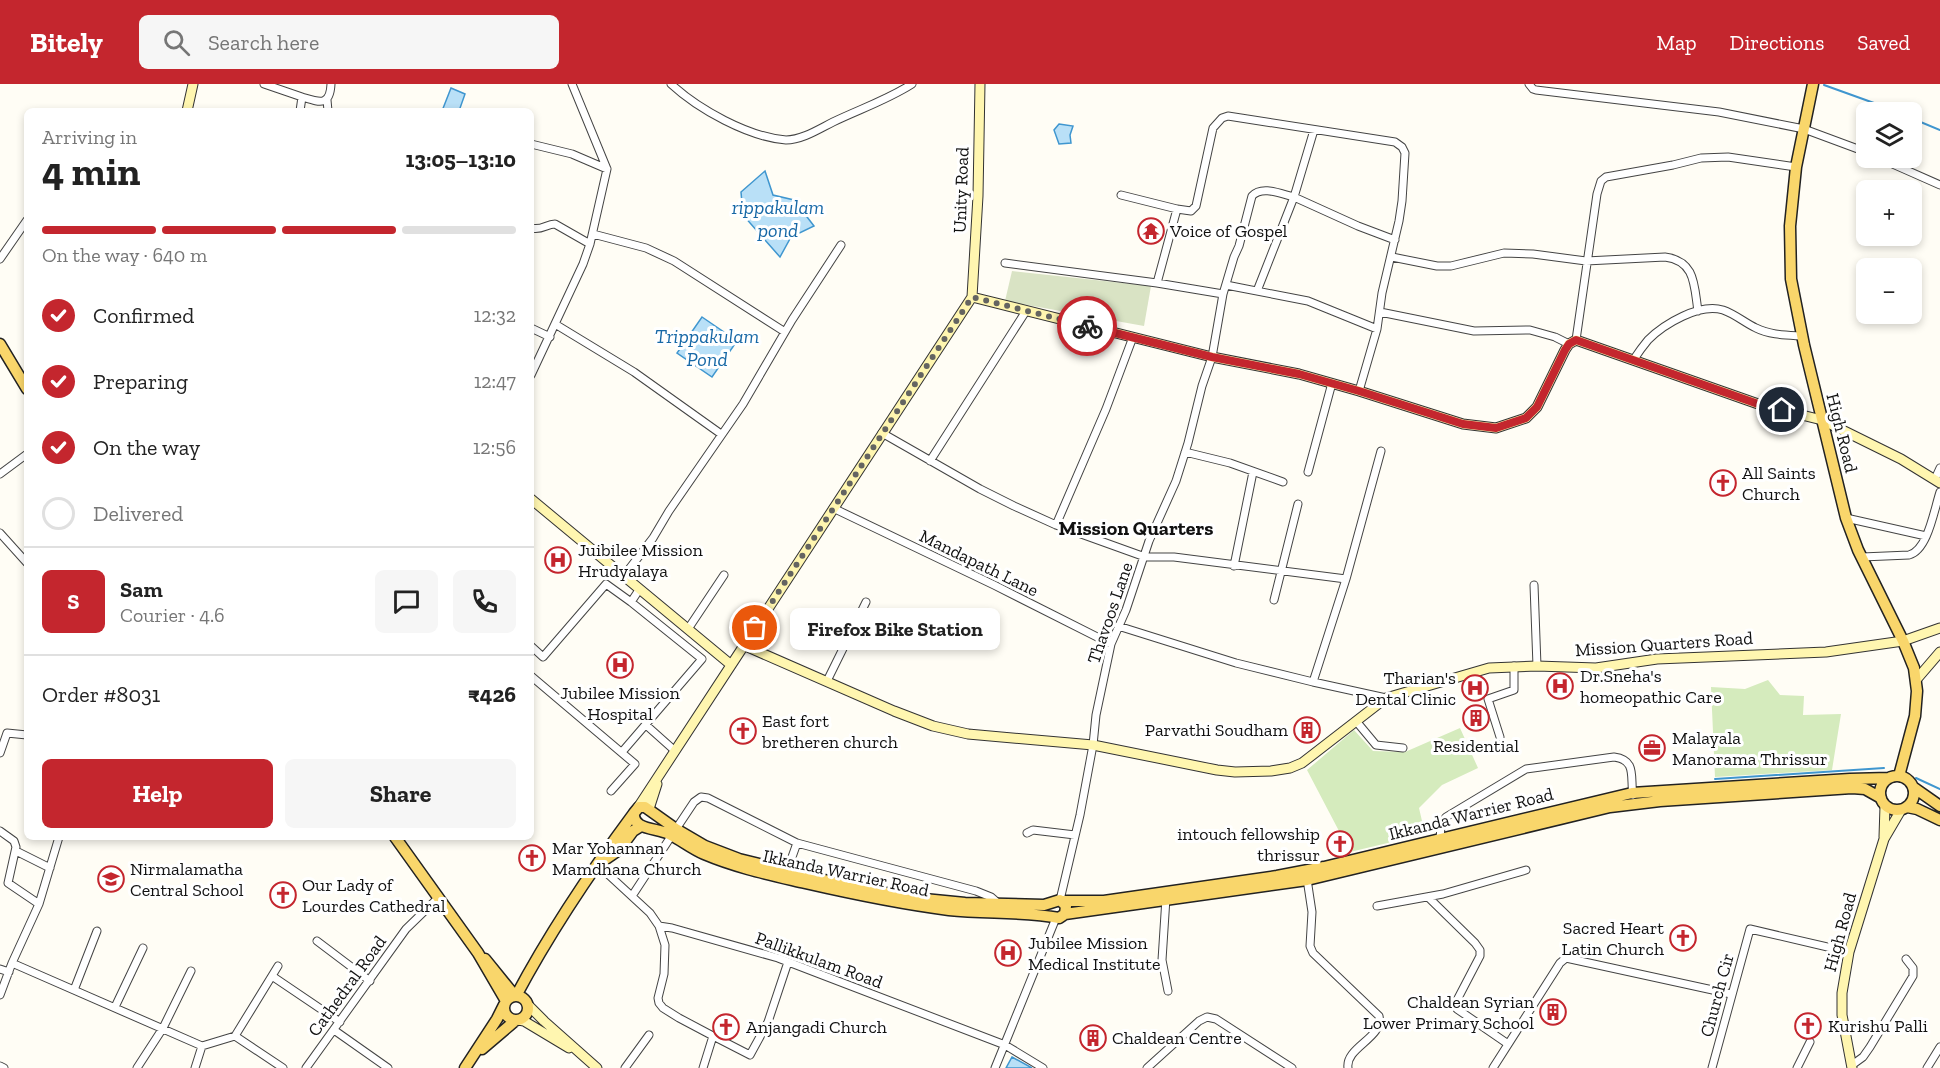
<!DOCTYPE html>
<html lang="en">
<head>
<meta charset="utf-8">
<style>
	:root { --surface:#fff; --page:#f6f6f6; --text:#222; --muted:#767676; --line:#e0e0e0; --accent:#c4262e }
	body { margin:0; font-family:"Zilla Slab",serif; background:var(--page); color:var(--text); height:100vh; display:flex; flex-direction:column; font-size:22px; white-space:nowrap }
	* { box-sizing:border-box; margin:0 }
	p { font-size:20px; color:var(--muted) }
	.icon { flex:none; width:33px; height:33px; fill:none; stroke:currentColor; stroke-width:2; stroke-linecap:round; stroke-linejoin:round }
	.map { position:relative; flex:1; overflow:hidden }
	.sheet { position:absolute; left:24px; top:24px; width:510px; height:732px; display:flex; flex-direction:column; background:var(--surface); border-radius:9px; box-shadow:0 3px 9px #0003 }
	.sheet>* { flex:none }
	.buttons { position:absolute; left:1856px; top:18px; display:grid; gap:12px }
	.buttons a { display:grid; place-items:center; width:66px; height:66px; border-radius:9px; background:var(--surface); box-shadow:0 3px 9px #0003; font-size:30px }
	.pin { position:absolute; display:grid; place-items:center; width:51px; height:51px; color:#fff; margin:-26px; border:3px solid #fff; border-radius:50%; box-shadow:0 2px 6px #0007 }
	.courier { position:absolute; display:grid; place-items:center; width:60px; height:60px; margin:-30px; border:4px solid #c4262e; border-radius:50%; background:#fff; color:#222; box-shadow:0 2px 8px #0007 }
	.bubble { position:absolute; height:42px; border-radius:9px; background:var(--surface); box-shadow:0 3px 9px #0003; font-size:20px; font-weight:700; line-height:42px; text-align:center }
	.overview em { font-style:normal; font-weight:700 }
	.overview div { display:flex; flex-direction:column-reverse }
	.overview { display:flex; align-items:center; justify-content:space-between; height:102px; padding:0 18px }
	h1 { font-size:39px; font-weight:700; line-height:45px }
	.bar { display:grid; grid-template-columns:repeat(4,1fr); gap:9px 6px; align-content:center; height:72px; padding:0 18px }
	.bar i { height:8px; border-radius:4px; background:var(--line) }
	.bar .selected { background:var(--accent) }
	.bar p { grid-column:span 4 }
	.line { display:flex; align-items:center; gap:15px; padding:0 18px; border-top:2px solid var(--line) }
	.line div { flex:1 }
	.round { display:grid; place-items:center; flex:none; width:63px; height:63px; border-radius:9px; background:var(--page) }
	ol { padding:0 18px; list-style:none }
	li { display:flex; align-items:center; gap:18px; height:66px }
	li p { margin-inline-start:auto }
	li .icon { padding:6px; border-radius:50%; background:var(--accent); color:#fff; stroke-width:4 }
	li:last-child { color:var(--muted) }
	li i { width:33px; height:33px; border:3px solid var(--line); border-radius:50% }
	.action { display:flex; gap:12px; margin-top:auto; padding:12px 18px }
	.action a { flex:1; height:69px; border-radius:9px; background:var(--accent); color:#fff; font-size:24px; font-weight:700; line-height:69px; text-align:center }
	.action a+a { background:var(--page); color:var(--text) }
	header { display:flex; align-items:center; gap:36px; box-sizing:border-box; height:84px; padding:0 30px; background:var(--accent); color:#fff }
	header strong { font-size:28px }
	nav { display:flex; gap:33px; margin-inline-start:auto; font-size:21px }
	.search { width:420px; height:54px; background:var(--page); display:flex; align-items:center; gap:15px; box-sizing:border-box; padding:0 21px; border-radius:9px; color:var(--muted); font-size:22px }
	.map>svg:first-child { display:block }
	.green { fill:#d5ebbd }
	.cemetery { fill:#d9e3c4 }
	.water { fill:#b9e0f7; stroke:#3f96cf; stroke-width:1.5 }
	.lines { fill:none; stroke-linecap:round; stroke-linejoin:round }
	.stream { stroke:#3f96cf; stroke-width:2 }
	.street-casing { stroke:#444; stroke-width:9 }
	.secondary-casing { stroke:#333; stroke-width:11 }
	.primary-casing { stroke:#222; stroke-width:13 }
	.street { stroke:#fff; stroke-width:7 }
	.secondary { stroke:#fff6b0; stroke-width:9 }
	.primary { stroke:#f9d66b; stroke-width:10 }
	.done { stroke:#646461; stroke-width:6; stroke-dasharray:0 10.8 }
	.route { stroke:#c4262e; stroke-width:8 }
	.labels { text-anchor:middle; stroke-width:6; stroke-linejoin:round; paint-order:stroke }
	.street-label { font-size:18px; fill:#111; stroke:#fff }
	.poi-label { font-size:18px; fill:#111; stroke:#fff; text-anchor:start }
	.water-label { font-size:20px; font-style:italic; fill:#1768a6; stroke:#fff }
	.neighbourhood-label { font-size:20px; font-weight:bold; fill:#111; stroke:#fff }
</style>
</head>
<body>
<header>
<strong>Bitely</strong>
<div class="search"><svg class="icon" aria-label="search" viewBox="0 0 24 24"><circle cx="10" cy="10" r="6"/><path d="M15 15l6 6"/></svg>Search here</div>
<nav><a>Map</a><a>Directions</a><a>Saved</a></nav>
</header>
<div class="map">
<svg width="1940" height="984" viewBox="0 0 1940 984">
	<rect width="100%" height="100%" fill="#fffdf5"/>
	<path class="green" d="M 1768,596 L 1780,611 L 1804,612 L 1803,631 L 1841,630 L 1832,686 L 1715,693 L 1711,603 L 1745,605 Z
		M 1460,644 L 1478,684 L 1442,701 L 1419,724 L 1425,750 L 1350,768 L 1307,686 L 1354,646 L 1373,667 L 1405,668 Z"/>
	<path class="cemetery" d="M 1012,187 L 1151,202 L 1144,242 L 1005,217 Z"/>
	<path class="water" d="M 451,4 L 465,10 L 459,27 L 442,27 Z
		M 1059,40 L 1073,42 L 1070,51 L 1071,59 L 1059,60 L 1054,46 Z
		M 765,87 L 773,111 L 794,116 L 814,142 L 791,153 L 780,173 L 743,131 L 741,108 Z
		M 702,233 L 737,257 L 712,293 L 677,269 Z
		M 1012,973 L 1032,984 L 1006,984 Z"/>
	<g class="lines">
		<path class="stream" d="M 1824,1 L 1899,28
			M 1911,34 L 1940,46
			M 1916,694 L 1940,705
			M 1715,695 L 1884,684"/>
		<g class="street-casing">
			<path id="street" d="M 264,0 L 302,13 L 300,27
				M 671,0 C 698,25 748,53 786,56 C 802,56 819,45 833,38 C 860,25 887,16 912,0
				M 1529,0 L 1533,5 L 1536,6 L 1719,28 L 1804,45 L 1866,68
				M 302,13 C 319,18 330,23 331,0
				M 327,16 L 328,27
				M 531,60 L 572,70 L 607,85
				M 1879,74 L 1940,101
				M 1177,125 L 1191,127 L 1196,122 L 1213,44 L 1222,34 L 1228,32 L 1395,58 L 1402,63 L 1405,69 L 1402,117 L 1399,137 L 1382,209 L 1377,245 L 1359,307
				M 531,144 C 542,147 546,140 555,140 L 590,160
				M 593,150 L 646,164 L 674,177 L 785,248
				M 1392,173 L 1437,182 L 1451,182 L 1504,169 L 1533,170 L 1586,177 L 1665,173 C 1696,177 1694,202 1698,227
				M 0,175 L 27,136
				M 1005,179 L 1157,199
				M 1226,201 L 1308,217 L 1377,245
				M 1257,207 L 1294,113 L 1358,142 L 1395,156
				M 1223,210 L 1234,173 L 1239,162 L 1252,112 C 1262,101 1281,110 1294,113 L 1314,46
				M 1380,228 L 1474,247 L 1530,246 L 1555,253 L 1569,260
				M 555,240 L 634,288 L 721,350
				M 531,244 L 550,253
				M 1576,256 L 1597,110 L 1601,97 L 1606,93 L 1673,81 L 1701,74 L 1728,73 L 1796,83
				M 1634,275 C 1638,269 1643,262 1648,256 C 1664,240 1699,219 1723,226 C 1735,230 1745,239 1756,244 C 1770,251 1786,251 1802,252
				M 531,291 L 583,180 L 590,160 L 607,85 L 572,0
				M 882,349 L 980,405 L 1014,422 L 1056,441 L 1145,473 L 1174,473 L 1346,495
				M 1381,367 L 1346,495 L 1313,598 L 1386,614
				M 1185,368 L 1230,379 L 1283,398
				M 930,377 L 1026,227
				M 1308,388 L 1332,299
				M 0,390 L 27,370
				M 1935,395 L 1940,384
				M 833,424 L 994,501 L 1111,560
				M 1846,434 L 1926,452
				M 1056,441 L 1106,325 L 1133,253
				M 0,449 L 27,479
				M 1862,473 L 1909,471 C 1928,466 1934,426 1940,408
				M 1234,482 L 1253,388
				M 623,493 L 653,454 L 669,427 L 743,320 L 792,236 L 841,161
				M 1534,501 L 1537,582
				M 1274,516 L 1298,420
				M 1118,542 L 1236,579 L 1313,598
				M 688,545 L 724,491
				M 531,562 L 543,573 L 606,500 L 631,518
				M 531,592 L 635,680 L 611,707
				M 827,597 L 866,518
				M 1356,637 L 1376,661 L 1403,664
				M 646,641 L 674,666
				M 1500,653 L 1488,615 L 1514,606 L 1514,582
				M 622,668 L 702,575 L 631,518 L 639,506
				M 0,669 L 7,649 L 27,651
				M 676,745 L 694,718 L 701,713 L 708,714 L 797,759 L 787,787
				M 0,747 L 14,757 L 16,763 L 8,799 L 39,820
				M 1027,749 L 1033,746 L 1075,751
				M 1440,755 L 1441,742 L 1446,733 L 1526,685 L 1614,673 C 1637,676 1630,693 1633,711
				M 797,759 L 976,807 L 991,813 L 999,820
				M 16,767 L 50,784
				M 598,781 L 650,829 L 659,842 L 672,844 L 778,874 L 817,889 L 1005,961 L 1043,984
				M 1307,795 L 1312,828 L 1310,862 L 1313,869 L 1379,932 C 1384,954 1345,963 1348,984
				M 632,812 L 672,751
				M 1428,813 L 1475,859 L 1480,866 L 1480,872 L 1456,918 L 1457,925 L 1508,960
				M 1166,814 L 1162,876 L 1168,907
				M 1060,816 L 1080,731 L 1093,661 L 1096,631 L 1111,560 L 1126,526 L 1149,457 L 1176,397 L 1188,359 L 1202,302 L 1212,273 L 1223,210 L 1157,199 L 1177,125 L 1121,111
				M 1377,822 L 1443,810 L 1526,786
				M 659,842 L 665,861 L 664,890 L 658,914 L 659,919 L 663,924 L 679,934 L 713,952 L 703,984
				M 317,857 L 370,897
				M 12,879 L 202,962 L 235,952 L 278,882
				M 0,885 L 9,888
				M 272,892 L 340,938
				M 74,906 L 97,847
				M 0,911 L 12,879 L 39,820 L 59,753
				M 115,923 L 143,864
				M 334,946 L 388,984
				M 235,952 L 283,984
				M 713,952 L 750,971 L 768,938 L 788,878
				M 1852,981 L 1863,973 L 1870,963 L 1913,892 L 1913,884 L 1906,875
				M 0,982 L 4,984
				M 137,984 L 163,944 L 191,887
				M 195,984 L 202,962
				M 306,984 L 406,845 L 439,813
				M 625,984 L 649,951
				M 995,984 L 1056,834
				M 1147,984 L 1199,937 L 1207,933 L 1216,935 L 1292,984
				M 1493,984 L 1560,879 L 1566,874 L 1731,910
				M 1712,984 L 1750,845 L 1849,868
				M 1797,984 L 1810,958
				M 1927,984 L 1940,963"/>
		</g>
		<g class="secondary-casing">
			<path id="secondary" d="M 187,27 L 193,0
				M 972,213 L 1212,273 L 1299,290 L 1359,307 L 1463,340 L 1496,344 L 1526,334 L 1537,323 L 1565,266 L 1569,260 L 1576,256 L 1761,321 L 1822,336 L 1901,375 L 1940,399
				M 531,415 L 730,580
				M 743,561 L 894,627 L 933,642 L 968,650 L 1093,661 L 1217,686 L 1235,688 L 1271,687 L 1290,684 L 1302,679 L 1386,614 L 1489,584 L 1537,582 L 1596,584 L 1657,575 L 1826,568 L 1903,557 L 1940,544
				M 1916,596 L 1940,568
				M 637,725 L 972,213 L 978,112 L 980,0
				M 649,725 L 657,700
				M 1884,753 L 1885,722
				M 527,920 L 544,937 L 597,984
				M 518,936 L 524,937 L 569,964
				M 1852,984 L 1842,931 L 1842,909 L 1849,868 L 1884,755 L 1901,726"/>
		</g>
		<g class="primary-casing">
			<path id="primary" d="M 1813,0 L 1796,83 L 1790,142 L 1791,195 L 1804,261 L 1846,434 L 1858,466 L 1903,557 L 1914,584 L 1917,607 L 1915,632 L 1899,692
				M 0,260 L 27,305
				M1880 709a17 17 0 1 1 34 0a17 17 0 1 1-34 0Z
				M 1913,703 L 1940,722
				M 1907,723 L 1917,725 L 1940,736
				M 395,753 L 478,869 L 506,917
				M 603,777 L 619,766 L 633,747 L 641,742
				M 1062,817 L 1104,817 L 1277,792 L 1324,783 L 1632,709 L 1850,695 L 1889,694
				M 1065,830 L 1066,822 L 1060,816 L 1044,821 L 965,819 L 914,814 L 857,804 L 739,775 L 705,762 L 676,745 L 645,723 L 639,723 L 634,729 C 632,746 657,744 669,750 C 681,756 692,765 704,770 C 737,784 771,791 805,799 C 853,810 901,820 949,826 C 986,830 1023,827 1059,834 L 1065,830 L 1307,796 L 1610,723 L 1660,717 L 1852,704 L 1865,705 L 1881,714
				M 485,875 L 515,912
				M 516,912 C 550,848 591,787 634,729
				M504 924a12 12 0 1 1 24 0a12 12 0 1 1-24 0Z
				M 482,965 L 516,936
				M 465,984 L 497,935 L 504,921"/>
		</g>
		<use href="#street" class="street"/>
		<use href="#secondary" class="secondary"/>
		<use href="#primary" class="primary"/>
	</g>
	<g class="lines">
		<path class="done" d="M 755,544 L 972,213 L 1087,242"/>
		<path class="route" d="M 1087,242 L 1212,273 L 1299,290 L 1359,307 L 1463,340 L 1496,344 L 1526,334 L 1537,323 L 1565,266 L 1569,260 L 1576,256 L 1761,321 L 1782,326"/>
	</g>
	<defs>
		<g id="temple-ring" transform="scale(1.35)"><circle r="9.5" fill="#fff" stroke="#c4262e" stroke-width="1.5"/><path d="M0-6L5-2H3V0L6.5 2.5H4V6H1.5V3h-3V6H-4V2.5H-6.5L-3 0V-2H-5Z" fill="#c4262e"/></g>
		<g id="church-ring" transform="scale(1.35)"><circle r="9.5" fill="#fff" stroke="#c4262e" stroke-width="1.5"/><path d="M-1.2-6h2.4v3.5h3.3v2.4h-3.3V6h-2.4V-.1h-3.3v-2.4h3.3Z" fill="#c4262e"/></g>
		<g id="hospital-ring" transform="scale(1.35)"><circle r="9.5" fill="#fff" stroke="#c4262e" stroke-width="1.5"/><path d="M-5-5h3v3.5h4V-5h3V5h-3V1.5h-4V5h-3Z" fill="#c4262e"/></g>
		<g id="building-ring" transform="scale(1.35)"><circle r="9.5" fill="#fff" stroke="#c4262e" stroke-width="1.5"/><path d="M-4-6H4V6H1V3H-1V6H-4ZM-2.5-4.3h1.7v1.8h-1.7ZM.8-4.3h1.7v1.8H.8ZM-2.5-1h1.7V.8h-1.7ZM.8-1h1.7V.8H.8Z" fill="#c4262e"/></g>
		<g id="office-ring" transform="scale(1.35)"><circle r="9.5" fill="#fff" stroke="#c4262e" stroke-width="1.5"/><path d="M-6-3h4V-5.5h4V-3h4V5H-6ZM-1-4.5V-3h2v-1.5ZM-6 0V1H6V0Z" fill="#c4262e"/></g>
		<g id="school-ring" transform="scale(1.35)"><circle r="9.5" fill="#fff" stroke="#c4262e" stroke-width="1.5"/><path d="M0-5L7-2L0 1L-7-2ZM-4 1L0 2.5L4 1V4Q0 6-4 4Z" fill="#c4262e"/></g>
	</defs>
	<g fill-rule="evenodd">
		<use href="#temple-ring" x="1151" y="147"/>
		<use href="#church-ring" x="1723" y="399"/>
		<use href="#hospital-ring" x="558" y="476"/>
		<use href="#hospital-ring" x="620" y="581"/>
		<use href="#hospital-ring" x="1560" y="602"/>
		<use href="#hospital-ring" x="1475" y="604"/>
		<use href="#building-ring" x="1476" y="634"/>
		<use href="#building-ring" x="1307" y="646"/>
		<use href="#church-ring" x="743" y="647"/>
		<use href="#office-ring" x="1652" y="664"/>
		<use href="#church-ring" x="1340" y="760"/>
		<use href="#church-ring" x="532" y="774"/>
		<use href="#school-ring" x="111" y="795"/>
		<use href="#church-ring" x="283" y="811"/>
		<use href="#church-ring" x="1683" y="854"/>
		<use href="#hospital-ring" x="1008" y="869"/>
		<use href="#building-ring" x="1553" y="928"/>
		<use href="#church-ring" x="1808" y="942"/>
		<use href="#church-ring" x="726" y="943"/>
		<use href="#building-ring" x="1093" y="954"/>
	</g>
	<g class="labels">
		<g class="street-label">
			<text transform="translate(961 106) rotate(-88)" y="6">Unity Road</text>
			<text transform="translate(1842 349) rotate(76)" y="6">High Road</text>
			<text transform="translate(979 479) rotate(26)" y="6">Mandapath Lane</text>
			<text transform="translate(1110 529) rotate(-71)" y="6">Thavoos Lane</text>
			<text transform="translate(1664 560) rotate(-4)" y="6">Mission Quarters Road</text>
			<text transform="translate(1471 730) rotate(-14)" y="6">Ikkanda Warrier Road</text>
			<text transform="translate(846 789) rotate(12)" y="6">Ikkanda Warrier Road</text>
			<text transform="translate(1840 848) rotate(-75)" y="6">High Road</text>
			<text transform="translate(819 876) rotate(20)" y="6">Pallikkulam Road</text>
			<text transform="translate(347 902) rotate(-54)" y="6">Cathedral Road</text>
			<text transform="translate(1717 911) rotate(-75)" y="6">Church Cir</text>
		</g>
		<g class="poi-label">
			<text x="1170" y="153">Voice of Gospel</text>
			<text x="1742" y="395">All Saints<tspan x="1742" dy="21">Church</tspan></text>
			<text x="578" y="472">Juibilee Mission<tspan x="578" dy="21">Hrudyalaya</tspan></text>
			<text x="1580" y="598">Dr.Sneha's<tspan x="1580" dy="21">homeopathic Care</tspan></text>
			<text x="1456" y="600" text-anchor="end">Tharian's<tspan x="1456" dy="21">Dental Clinic</tspan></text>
			<text x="620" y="615" text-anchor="middle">Jubilee Mission<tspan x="620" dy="21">Hospital</tspan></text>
			<text x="762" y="643">East fort<tspan x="762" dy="21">bretheren church</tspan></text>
			<text x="1288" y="652" text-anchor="end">Parvathi Soudham</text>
			<text x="1672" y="660">Malayala<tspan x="1672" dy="21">Manorama Thrissur</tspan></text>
			<text x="1476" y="668" text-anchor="middle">Residential</text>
			<text x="1320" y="756" text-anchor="end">intouch fellowship<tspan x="1320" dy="21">thrissur</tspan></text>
			<text x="552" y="770">Mar Yohannan<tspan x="552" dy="21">Mamdhana Church</tspan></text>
			<text x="130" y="791">Nirmalamatha<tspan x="130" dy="21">Central School</tspan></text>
			<text x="302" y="807">Our Lady of<tspan x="302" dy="21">Lourdes Cathedral</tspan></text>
			<text x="1664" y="850" text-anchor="end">Sacred Heart<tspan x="1664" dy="21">Latin Church</tspan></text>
			<text x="1028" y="865">Jubilee Mission<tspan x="1028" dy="21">Medical Institute</tspan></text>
			<text x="1534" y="924" text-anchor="end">Chaldean Syrian<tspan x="1534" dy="21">Lower Primary School</tspan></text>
			<text x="1828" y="948">Kurishu Palli</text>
			<text x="746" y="949">Anjangadi Church</text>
			<text x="1112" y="960">Chaldean Centre</text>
		</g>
		<g class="water-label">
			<text x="778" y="130">rippakulam<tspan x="778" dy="23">pond</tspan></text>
			<text x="707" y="259">Trippakulam<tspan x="707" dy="23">Pond</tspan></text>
		</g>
		<g class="neighbourhood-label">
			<text x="1136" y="451">Mission Quarters</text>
		</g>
	</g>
</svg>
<div class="buttons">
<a><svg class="icon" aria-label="layers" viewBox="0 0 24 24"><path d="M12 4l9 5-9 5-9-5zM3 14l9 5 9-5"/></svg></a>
<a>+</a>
<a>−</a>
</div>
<div class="pin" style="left:755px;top:544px;background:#ea580c"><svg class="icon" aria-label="bag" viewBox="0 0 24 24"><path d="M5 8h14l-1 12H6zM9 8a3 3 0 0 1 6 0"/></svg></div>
<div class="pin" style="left:1782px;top:326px;background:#1f2937"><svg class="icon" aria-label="home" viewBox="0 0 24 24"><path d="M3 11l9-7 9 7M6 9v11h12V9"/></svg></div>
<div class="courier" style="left:1087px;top:242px"><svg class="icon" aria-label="bike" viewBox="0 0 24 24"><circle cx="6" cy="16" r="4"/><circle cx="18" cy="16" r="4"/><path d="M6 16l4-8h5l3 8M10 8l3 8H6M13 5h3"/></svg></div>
<div class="bubble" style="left:790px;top:524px;width:210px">Firefox Bike Station</div>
<section class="sheet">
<div class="overview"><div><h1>4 min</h1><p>Arriving in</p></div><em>13:05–13:10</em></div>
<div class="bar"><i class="selected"></i><i class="selected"></i><i class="selected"></i><i></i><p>On the way · 640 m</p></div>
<ol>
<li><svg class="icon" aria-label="check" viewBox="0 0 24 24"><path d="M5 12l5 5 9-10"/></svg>Confirmed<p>12:32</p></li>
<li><svg class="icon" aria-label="check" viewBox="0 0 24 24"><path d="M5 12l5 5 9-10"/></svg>Preparing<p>12:47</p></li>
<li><svg class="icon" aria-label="check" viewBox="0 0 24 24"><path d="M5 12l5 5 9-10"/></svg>On the way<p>12:56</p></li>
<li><i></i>Delivered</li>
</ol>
<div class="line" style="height:108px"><b class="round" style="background:var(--accent);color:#fff">S</b><div><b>Sam</b><p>Courier · 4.6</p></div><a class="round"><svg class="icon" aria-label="chat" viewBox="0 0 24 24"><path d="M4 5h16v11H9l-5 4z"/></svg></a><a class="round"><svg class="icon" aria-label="phone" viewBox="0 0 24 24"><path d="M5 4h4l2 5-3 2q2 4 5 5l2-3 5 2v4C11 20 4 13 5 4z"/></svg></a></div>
<div class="line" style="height:78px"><div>Order #8031</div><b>₹426</b></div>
<div class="action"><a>Help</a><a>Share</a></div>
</section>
</div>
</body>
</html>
